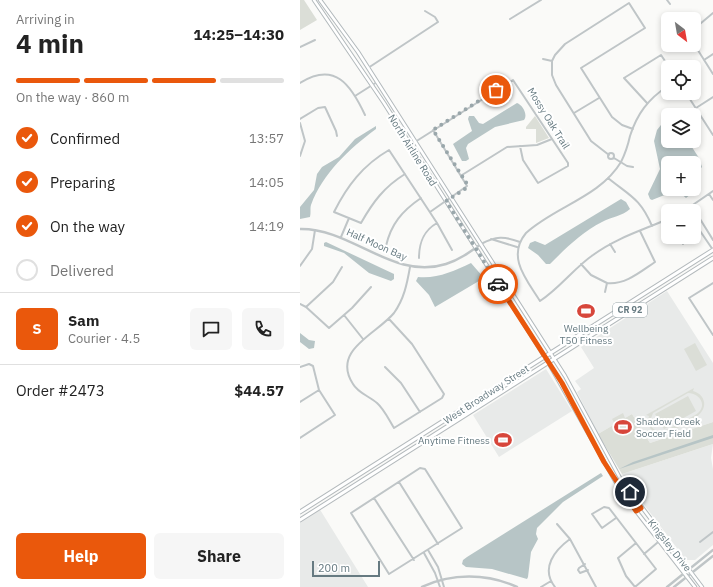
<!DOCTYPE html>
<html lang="en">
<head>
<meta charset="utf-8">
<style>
	:root { --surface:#fff; --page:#f6f6f6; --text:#222; --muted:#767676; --line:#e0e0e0; --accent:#ea580c }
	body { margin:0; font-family:"IBM Plex Sans",sans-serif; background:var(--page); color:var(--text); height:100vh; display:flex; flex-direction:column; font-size:15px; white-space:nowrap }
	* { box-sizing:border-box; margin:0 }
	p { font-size:13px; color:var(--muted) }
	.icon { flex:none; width:22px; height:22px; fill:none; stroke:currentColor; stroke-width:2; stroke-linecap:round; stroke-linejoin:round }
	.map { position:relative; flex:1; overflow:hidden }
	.sheet { display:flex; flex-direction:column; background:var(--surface); width:300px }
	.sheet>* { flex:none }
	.needle { width:26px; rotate:149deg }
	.controls { position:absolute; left:361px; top:12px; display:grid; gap:8px }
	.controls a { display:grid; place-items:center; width:40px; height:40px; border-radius:6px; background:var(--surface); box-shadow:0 2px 6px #0003; font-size:20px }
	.scale { position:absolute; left:12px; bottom:10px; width:68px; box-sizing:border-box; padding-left:4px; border:2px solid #667a81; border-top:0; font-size:11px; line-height:14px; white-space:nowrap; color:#667a81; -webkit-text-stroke:3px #fff; paint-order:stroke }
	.pin { position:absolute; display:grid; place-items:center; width:34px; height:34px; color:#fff; margin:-17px; border:2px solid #fff; border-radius:50%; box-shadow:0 1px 4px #0007 }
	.courier { position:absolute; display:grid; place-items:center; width:40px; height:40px; margin:-20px; border:3px solid #ea580c; border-radius:50%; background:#fff; color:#222; box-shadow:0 1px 5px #0007 }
	.head em { font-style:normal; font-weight:700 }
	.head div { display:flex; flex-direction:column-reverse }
	.head { display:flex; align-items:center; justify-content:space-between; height:68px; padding:0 16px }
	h1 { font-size:26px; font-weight:700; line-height:30px }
	.bar { display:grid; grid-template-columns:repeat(4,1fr); gap:6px 4px; align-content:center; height:48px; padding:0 16px }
	.bar i { height:5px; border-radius:3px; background:var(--line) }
	.bar .active { background:var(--accent) }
	.bar p { grid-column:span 4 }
	.line { display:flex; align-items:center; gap:10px; padding:0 16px; border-top:1px solid var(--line) }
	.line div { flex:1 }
	.round { display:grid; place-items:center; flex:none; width:42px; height:42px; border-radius:6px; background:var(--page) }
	ol { padding:0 16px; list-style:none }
	li { display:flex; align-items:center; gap:12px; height:44px }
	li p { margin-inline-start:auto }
	li .icon { padding:4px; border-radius:50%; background:var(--accent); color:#fff; stroke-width:4 }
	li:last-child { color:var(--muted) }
	li i { width:22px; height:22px; border:2px solid var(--line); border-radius:50% }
	.cta { display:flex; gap:8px; margin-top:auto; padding:8px 16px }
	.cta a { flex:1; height:46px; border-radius:6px; background:var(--accent); color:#fff; font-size:16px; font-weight:700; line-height:46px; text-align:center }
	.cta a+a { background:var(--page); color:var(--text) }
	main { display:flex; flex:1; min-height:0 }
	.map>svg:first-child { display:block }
	.built { fill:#e8eae9 }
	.green { fill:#dbded7; fill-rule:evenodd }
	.water { fill:#b7c5c6 }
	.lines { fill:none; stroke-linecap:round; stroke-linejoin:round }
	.secondary-casing { stroke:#b2b9bc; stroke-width:4.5 }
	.primary-casing { stroke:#b3b9bc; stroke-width:5 }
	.minor { stroke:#bfc5c7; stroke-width:2 }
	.tertiary { stroke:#bfc5c7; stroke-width:2.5 }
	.secondary { stroke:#fff; stroke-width:2.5 }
	.primary { stroke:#fff; stroke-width:3 }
	.done { stroke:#9aa7ab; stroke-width:4; stroke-dasharray:0 7.2 }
	.route { stroke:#ea580c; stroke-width:5 }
	.labels { text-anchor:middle; stroke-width:4; stroke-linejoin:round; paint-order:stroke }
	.shield { fill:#fff; stroke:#94a2a7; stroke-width:1 }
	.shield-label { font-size:9px; font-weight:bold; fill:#667a81 }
	.street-label { font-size:10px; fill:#667a81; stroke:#fff }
	.poi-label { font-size:10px; fill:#667a81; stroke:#fff }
</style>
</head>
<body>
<main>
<section class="sheet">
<div class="head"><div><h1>4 min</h1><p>Arriving in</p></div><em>14:25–14:30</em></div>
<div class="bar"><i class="active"></i><i class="active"></i><i class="active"></i><i></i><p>On the way · 860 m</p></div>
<ol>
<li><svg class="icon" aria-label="check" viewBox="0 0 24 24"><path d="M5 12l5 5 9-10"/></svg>Confirmed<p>13:57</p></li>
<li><svg class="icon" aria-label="check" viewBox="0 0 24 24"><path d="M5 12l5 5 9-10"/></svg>Preparing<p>14:05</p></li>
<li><svg class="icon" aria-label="check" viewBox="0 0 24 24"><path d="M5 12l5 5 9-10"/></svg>On the way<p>14:19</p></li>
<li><i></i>Delivered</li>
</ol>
<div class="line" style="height:72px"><b class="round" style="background:var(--accent);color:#fff">S</b><div><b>Sam</b><p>Courier · 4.5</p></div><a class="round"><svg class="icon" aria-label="chat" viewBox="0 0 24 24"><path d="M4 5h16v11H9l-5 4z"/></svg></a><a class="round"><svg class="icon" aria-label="phone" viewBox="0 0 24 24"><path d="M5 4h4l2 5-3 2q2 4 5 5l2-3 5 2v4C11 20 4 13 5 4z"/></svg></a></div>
<div class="line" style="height:52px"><div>Order #2473</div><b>$44.57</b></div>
<div class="cta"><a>Help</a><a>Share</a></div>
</section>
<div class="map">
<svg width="413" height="587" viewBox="0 0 413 587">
	<rect width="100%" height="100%" fill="#fafaf8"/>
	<path class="built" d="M 367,291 L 413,363 L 413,422 L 350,443 L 332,414 L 298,434 L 277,392 L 281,389 L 275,381 L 294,368 L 281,347 Z
		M 246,369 L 272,411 L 199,457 L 173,415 Z
		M 413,444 L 411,458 L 413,469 L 413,545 L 395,560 L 386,560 L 339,498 L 322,474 Z
		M 19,508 L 68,587 L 0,587 L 0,521 Z"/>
	<path class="green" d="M 0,0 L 4,0 L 17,20 L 0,30 Z
		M 235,116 L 249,138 L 236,143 L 236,129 L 226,129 L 226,127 Z
		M 395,343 L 407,365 L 396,371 L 384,349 Z
		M 394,388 L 393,391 C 399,393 403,396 404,402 C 407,417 378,427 367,433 C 355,436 345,428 349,416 L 346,415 ZM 388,393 C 398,393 407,403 399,412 C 395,416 388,419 383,421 C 373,427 353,440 350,421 L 353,413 Z
		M 388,396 L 396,411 L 364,429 L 355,414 Z
		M 323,413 L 325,418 L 332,414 L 350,443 L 413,422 L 413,444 L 322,474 L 298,434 L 315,424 L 312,419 Z"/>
	<path class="water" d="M 217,103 C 223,105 228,115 224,120 L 195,127 L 168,144 L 166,148 L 169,159 L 166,161 L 162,161 L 153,144 L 172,131 L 168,119 L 169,116 L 174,116 L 179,123 L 183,124 Z
		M 368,116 L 368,141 L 388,141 L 399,158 L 402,167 L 394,175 L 394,163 L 368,163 L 368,189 L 394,189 L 394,185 L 396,190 L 386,198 L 377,190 L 352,200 L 350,199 L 348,194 L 360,169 L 354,141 L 357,130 Z
		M 76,126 L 76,129 C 49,149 23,173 11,205 C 10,208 11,213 10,217 L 0,219 L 0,207 L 14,190 L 17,174 L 22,167 L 39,157 L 55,139 Z
		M 321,199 L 326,202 L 330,209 C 323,216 311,217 302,222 C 282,232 266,248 250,264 L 246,264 L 238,255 L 228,248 L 230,243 L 235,241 L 245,245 Z
		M 26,242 L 94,274 L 94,279 L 91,281 L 69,273 L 44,253 L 24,246 L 24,243 Z
		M 171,263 L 184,278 L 135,307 L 129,295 L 116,281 L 118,277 C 137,279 154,271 171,263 Z
		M 0,333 L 9,340 L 15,341 L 14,348 L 9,349 L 0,342 Z
		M 413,435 L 413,438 L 319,469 L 333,462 Z
		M 301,473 L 303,476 L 263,502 L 237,528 L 236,534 L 238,539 L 231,552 L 228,577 L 227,579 L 192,569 L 166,567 L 162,564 L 163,560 L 167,557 Z"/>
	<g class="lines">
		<g class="secondary-casing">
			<path id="secondary" d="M 14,0 L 84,103 L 248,362 L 315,481 L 336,511 L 395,587
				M 20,0 L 58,52 L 265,376 L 320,478 L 402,587"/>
		</g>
		<g class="primary-casing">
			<path id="primary" d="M 0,512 L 413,250
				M 0,520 L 413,258"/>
		</g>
		<path class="minor" d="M 367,0 L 370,4
			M 378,16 L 379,19
			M 210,19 L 241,0
			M 394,29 L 413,13
			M 394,44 L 413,74
			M 0,47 L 15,40
			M 243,59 L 252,61
			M 404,60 L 413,54
			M 68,68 L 138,22 L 135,17 L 125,11
			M 0,83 C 35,61 51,85 65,115
			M 368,86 C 348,99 337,114 330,136 C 328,145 325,154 321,162 C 300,197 254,207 226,233 C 206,257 227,280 240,301 C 260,288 274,268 293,255 C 316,238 343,230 368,219
			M 386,93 L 413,135
			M 55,96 L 77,82
			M 347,103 L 324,78 L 361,55 L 369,67
			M 396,108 L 413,97
			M 274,113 L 299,98
			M 0,119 L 18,108 L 25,107 L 36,131 L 37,136
			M 0,123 L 5,141 L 0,156
			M 115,142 L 213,80 L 268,163 L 268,166 L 238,183 L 223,160 L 220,146
			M308 156a3 3 0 1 1 6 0a3 3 0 1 1-6 0Z
			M 309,155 L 291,141 L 256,85 L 252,75 L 252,61 L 255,55 L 265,44 L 329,3 L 345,28 L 281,68 L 312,117 L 322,125 L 333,129
			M 314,158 L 327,166 L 333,167
			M 105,174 C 84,187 73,202 61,223 L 34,212 C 47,186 63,165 89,150 L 137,223 L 152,250
			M 162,175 L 207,147 L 237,145 L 252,139
			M 308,178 C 330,196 340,198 352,226
			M 409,194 L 413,200
			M 392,206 L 413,240
			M 384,211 L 413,191
			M 130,212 L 167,186 L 133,130
			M 394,222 L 413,250
			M 41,237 L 49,218
			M 379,237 L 383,244
			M 191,239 L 217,247
			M 181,244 C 196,236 204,236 220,242
			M 310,244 L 315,252
			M 86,246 C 91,224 102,211 121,198
			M 119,258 C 119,243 123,231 137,223
			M 281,264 L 291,275 L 307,283 L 305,292
			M 0,266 L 12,249 L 15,230
			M 307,283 C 325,285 340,272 355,262 L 340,231
			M 413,283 L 389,298 L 413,335
			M 0,304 L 6,307 L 29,328 L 52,308 L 71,287
			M 6,307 L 33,282 L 42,267
			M 44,315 L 63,339
			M 89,319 L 112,344 L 144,394 L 142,398 L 94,428 C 89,420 84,409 77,403 C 69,396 58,393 53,384 C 31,350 77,334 94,313 C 104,299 107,284 110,267
			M 0,367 L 9,364 L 13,366 L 19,390 L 35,415 L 0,438
			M 85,367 L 101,383 L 120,412
			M 0,402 L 19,390
			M 120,468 L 125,469 L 162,528 L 89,574 L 51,513 Z
			M 99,482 L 138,544
			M 74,498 L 114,560
			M 316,518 L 302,528 L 292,514 L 304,507 L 309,508 L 356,569 L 335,587 L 326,576 L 318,558 L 336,543
			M 257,524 L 270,539 L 296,587
			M 400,542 L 413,532
			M 128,550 L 138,567 L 144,587
			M 124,553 L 135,573 L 140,587
			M 344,554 L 364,537
			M 285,564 L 279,568 L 278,570 L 280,573 L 288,570
			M 241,587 L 251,581
			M 255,587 C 240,568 255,550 270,539"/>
		<path class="tertiary" d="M 0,229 C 52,228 93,281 146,264 C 159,260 170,252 181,244
			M 122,587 C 151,573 187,573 217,587
			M 367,587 L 413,550
			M 374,587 L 413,556"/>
		<use href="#secondary" class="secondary"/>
		<use href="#primary" class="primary"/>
	</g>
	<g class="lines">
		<path class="done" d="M 196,90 L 133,130 L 167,184 L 165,189 L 146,201 L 198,284"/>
		<path class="route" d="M 198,284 L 262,383 L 304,462 L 336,511 L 341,508 L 330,492"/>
	</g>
	<defs>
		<g id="stadium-bare" transform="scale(1.38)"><path d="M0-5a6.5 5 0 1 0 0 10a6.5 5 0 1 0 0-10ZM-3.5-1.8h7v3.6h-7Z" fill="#d7463b" stroke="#fff" stroke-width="2.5" paint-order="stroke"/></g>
	</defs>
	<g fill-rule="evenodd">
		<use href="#stadium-bare" x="286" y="311"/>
		<use href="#stadium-bare" x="323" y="427"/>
		<use href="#stadium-bare" x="203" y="440"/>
	</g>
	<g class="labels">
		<rect class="shield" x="313" y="303" width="34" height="14" rx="3"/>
		<g class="shield-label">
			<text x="330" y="313">CR 92</text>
		</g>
		<g class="street-label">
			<text transform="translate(249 118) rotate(58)" y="4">Mossy Oak Trail</text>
			<text transform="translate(113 150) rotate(58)" y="4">North Airline Road</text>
			<text transform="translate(77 244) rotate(24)" y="4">Half Moon Bay</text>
			<text transform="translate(186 394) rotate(-33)" y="4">West Broadway Street</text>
			<text transform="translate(370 545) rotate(52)" y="4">Kingsley Drive</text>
		</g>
		<g class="poi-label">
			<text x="286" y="332">Wellbeing<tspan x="286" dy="12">T50 Fitness</tspan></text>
			<text x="336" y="425" text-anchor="start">Shadow Creek<tspan x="336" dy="12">Soccer Field</tspan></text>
			<text x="190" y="444" text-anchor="end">Anytime Fitness</text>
		</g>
	</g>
</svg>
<div class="controls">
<a><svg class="needle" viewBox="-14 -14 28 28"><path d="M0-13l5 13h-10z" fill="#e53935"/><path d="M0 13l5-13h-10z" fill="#767676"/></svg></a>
<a><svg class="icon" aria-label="locate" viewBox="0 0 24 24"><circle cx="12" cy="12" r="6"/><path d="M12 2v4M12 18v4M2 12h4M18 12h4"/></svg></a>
<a><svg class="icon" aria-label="layers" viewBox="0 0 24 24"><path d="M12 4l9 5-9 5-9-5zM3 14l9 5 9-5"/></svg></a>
<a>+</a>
<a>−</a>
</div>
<div class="scale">200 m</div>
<div class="pin" style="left:196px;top:90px;background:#ea580c"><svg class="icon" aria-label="bag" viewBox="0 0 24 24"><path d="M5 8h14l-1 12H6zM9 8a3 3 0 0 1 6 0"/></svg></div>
<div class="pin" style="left:330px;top:492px;background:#1f2937"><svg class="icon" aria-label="home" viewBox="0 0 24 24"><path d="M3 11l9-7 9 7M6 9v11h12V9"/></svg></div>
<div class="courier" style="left:198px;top:284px"><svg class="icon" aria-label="car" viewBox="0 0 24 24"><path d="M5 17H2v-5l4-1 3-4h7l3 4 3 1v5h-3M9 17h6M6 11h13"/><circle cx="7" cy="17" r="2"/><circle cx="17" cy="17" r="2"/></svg></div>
</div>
</main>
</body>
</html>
